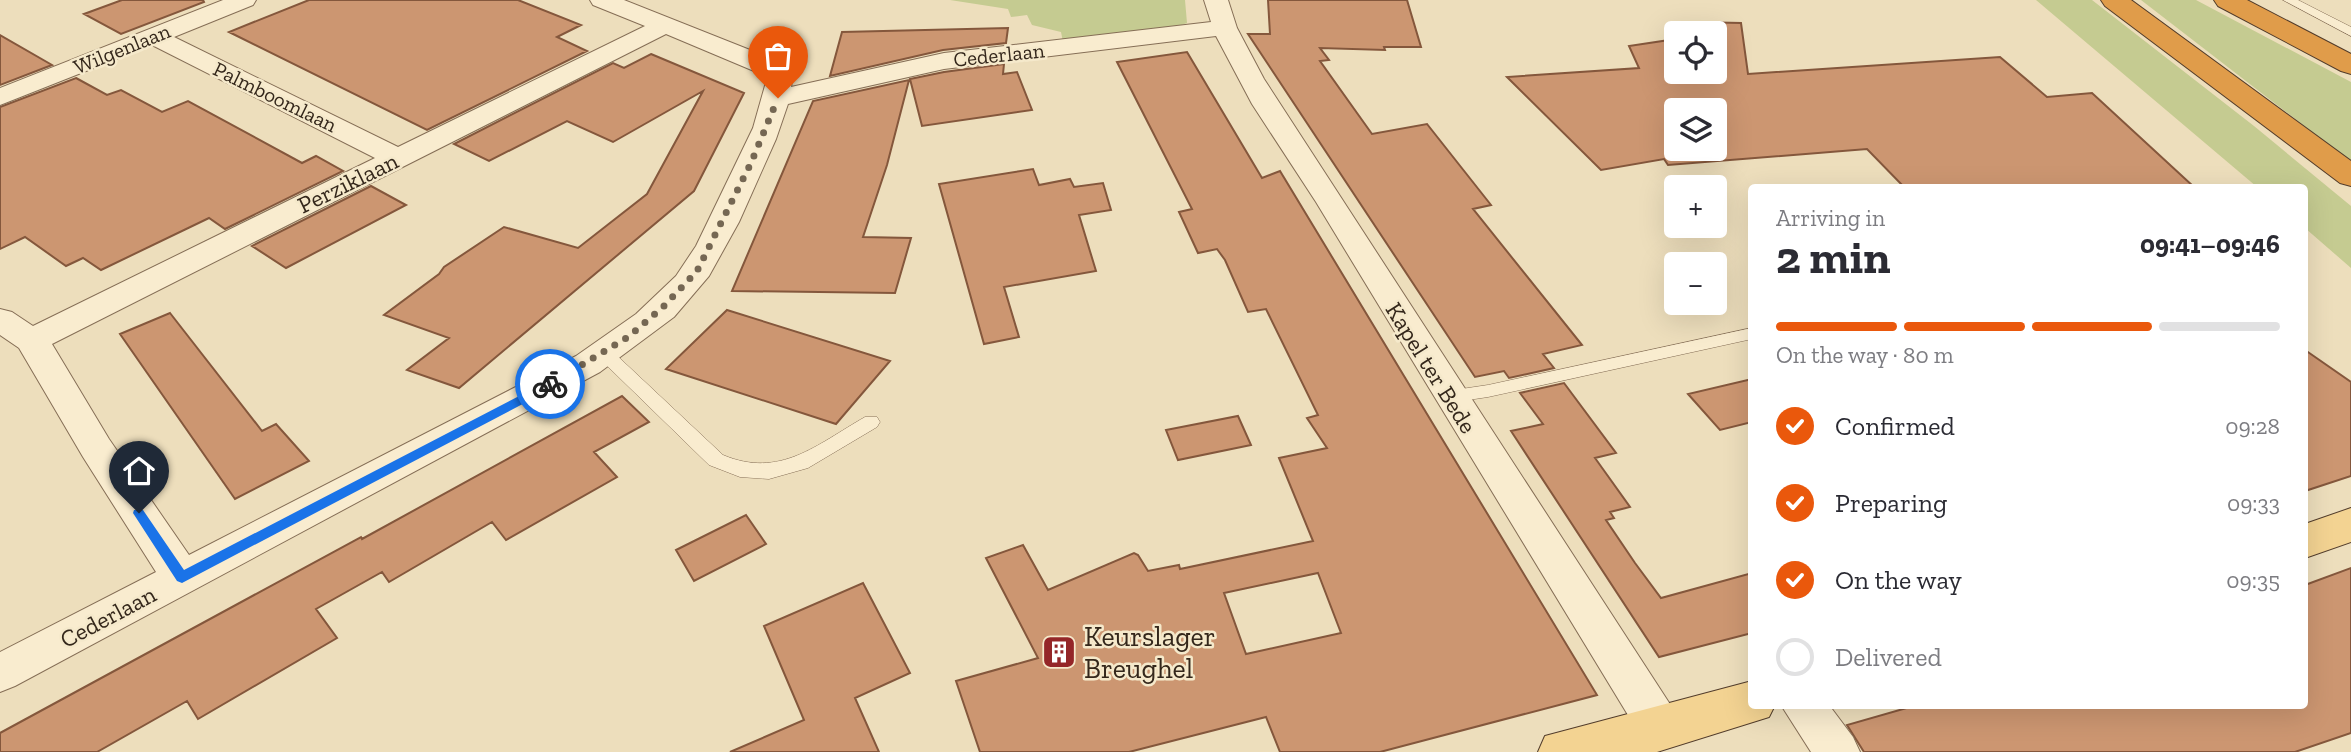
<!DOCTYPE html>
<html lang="en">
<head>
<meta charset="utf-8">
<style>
	:root { --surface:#fff; --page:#f7f7f7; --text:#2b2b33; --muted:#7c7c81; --line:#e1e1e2; --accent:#ea580c }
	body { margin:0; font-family:"Zilla Slab",serif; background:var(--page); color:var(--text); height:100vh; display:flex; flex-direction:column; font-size:26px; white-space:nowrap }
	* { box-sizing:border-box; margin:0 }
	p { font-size:23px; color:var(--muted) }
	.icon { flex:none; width:38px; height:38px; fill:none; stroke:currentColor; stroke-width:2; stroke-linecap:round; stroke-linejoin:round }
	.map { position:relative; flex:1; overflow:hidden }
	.details { position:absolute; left:1748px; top:184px; width:560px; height:525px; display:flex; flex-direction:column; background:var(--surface); border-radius:7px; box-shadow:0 7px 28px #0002 }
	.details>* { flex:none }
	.fabs { position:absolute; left:1664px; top:21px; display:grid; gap:14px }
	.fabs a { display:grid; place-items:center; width:63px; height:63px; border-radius:7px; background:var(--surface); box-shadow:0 7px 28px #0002; font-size:35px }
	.pin { position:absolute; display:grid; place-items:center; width:60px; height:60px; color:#fff; margin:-72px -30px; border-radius:50% 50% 50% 0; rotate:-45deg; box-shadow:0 0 7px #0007 }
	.pin .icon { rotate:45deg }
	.courier { position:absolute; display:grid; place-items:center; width:70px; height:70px; margin:-35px; border:5px solid #1a73e8; border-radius:50%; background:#fff; color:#222; box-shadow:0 2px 9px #0007 }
	.overview em { font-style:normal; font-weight:700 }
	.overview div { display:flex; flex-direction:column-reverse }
	.overview { display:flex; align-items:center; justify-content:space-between; height:119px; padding:0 28px }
	h1 { font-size:46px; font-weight:700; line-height:52px }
	.bar { display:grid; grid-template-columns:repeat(4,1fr); gap:10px 7px; align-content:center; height:84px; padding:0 28px }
	.bar i { height:9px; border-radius:5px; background:var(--line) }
	.bar .current { background:var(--accent) }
	.bar p { grid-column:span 4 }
	ol { padding:0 28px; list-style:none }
	li { display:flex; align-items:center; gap:21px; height:77px }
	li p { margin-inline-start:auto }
	li .icon { padding:7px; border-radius:50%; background:var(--accent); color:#fff; stroke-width:4 }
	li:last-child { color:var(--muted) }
	li i { width:38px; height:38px; border:4px solid var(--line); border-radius:50% }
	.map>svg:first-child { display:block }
	.green { fill:#c5cb91 }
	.building { fill:#cc9671; stroke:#84573c; stroke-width:2; fill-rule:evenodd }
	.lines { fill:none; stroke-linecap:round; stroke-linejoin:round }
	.lane-casing { stroke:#856e56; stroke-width:1 }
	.street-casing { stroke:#856e56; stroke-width:2 }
	.primary-casing { stroke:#523c2b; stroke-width:2 }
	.highway-casing { stroke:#523c2b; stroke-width:2 }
	.lane { fill:#f9eccf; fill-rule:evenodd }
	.street { fill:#f9eccf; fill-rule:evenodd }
	.primary { fill:#f3d392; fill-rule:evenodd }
	.highway { fill:#e09c4a; fill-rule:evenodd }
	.route { fill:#1a73e8 }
	.done { stroke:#756753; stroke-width:7; stroke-dasharray:0 12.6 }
	.labels { text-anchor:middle; stroke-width:5; stroke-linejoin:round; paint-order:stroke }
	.far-street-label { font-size:21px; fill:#34271b; stroke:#f5e9cb }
	.street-label { font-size:24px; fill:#34271b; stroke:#f5e9cb }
	.near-poi-label { font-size:28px; fill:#34271b; stroke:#f5e9cb; text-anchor:start }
</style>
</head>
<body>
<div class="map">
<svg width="2351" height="752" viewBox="0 0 2351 752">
	<rect width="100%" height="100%" fill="#eddebc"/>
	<path class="green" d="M 950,0 L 1185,0 L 1187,23 L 1168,30 L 1063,42 L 1061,32 L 1032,25 L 1027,15 L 1011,17 L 1008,9 Z
		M 2036,0 L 2092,0 L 2254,126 L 2351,206 L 2351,268 L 2305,228 L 2305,187 L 2257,187 Z
		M 2141,0 L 2196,0 L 2351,82 L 2351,162 Z"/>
	<path class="building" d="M 122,0 L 203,0 L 204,2 L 121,34 L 84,14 Z
		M 309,0 L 518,0 L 581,25 L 557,37 L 587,51 L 427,130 L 229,32 Z
		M 1268,0 L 1407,0 L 1421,47 L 1384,47 L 1385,50 L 1320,48 L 1329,60 L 1320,61 L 1372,134 L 1427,124 L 1491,205 L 1473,209 L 1582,345 L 1543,354 L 1554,368 L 1509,378 L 1504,371 L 1475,377 L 1248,34 L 1270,34 Z
		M 1694,22 L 1741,23 L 1748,74 L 2000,57 L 2047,97 L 2092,93 L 2194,187 L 1904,187 L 1867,149 L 1668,165 L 1664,159 L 1601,170 L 1507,77 L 1639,68 L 1629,46 L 1676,39 L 1676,72 L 1715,72 L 1715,33 L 1695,33 ZM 1676,110 L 1715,110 L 1715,149 L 1676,149 Z
		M 1008,28 L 1006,43 L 943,50 L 830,76 L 842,32 Z
		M 0,35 L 52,65 L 0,85 Z
		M 1187,52 L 1262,178 L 1280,171 L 1597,695 L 1380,752 L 1280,752 L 1266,717 L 1129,752 L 980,752 L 956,681 L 1038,658 L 986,558 L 1023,545 L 1048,590 L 1134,553 L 1138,555 L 1148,571 L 1179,565 L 1180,569 L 1313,541 L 1279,458 L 1327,448 L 1307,418 L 1318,415 L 1266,309 L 1248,312 L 1225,260 L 1217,249 L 1198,253 L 1179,212 L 1192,209 L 1117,62 ZM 1318,573 L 1341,633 L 1246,654 L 1224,593 Z
		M 651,54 L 744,93 L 694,191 L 459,388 L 407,370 L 449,338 L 384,315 L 439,274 L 444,267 L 504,227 L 578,248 L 647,194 L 703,91 L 613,142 L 567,121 L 489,161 L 454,144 L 613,63 L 624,68 Z
		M 1004,64 L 1003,74 L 1017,72 L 1032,110 L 922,126 L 910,79 L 944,72 Z
		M 76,78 L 107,95 L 121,90 L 162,112 L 188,101 L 302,163 L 316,156 L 343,171 L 225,229 L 209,218 L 101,270 L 83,258 L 66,266 L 25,237 L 0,249 L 0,107 Z
		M 909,80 L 887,165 L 863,237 L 911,238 L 895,293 L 732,291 L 813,101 Z
		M 1033,169 L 1039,185 L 1070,179 L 1074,187 L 1103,183 L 1111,210 L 1079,215 L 1096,271 L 1004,287 L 1019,337 L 984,344 L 939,184 Z
		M 371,186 L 406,205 L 286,268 L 252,246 Z
		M 727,310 L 890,361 L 836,424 L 666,369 Z
		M 170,313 L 262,431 L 276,424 L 309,461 L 235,499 L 120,334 Z
		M 2305,350 L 2351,382 L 2351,476 L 2305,491 Z
		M 1752,379 L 1752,422 L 1720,430 L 1688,394 Z
		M 1564,383 L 1616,453 L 1595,458 L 1630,507 L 1610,512 L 1614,518 L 1606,520 L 1635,563 L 1661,598 L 1752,573 L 1752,633 L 1659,657 L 1511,431 L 1543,424 L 1520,393 Z
		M 622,396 L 649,422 L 594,452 L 617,477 L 506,540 L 492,522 L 389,582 L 382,572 L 316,609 L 337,638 L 198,719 L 187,701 L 97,752 L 0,752 L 0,733 L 361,537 L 362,539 Z
		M 1238,416 L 1251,445 L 1178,460 L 1166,430 Z
		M 746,515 L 766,544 L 694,581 L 676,550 Z
		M 2351,568 L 2351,733 L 2295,752 L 1864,752 L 1847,725 L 1917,705 L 2305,705 L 2305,585 Z
		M 863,583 L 910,673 L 855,698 L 879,752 L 730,752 L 804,720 L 764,626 Z"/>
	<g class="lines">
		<g class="lane-casing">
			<path id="lane" d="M 2283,0 L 2298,0 L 2351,27 L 2351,36 Z
				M 1752,328 L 1752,339 L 1488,397 L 1448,403 L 1442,401 L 1439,397 L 1442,393 L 1448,391 L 1488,385 Z
				M 604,347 L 610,349 L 723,455 C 780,479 816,445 865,417 L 877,417 L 880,422 L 877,427 L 808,468 L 769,479 L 740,477 L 709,465 L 598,357 L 595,353 Z"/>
		</g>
		<g class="street-casing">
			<path id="street" d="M 223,0 L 256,0 L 253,5 L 174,37 L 398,147 L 645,26 L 593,5 L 590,0 L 624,0 L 755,52 C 770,59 782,67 792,81 L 791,87 L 944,53 L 1211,22 L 1204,0 L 1228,0 L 1237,28 L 1264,79 L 1677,715 L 1684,729 L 1677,743 L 1661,749 L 1645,743 L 1316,202 L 1252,104 L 1216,36 L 944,69 L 788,104 L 776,139 L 739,222 L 709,276 L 674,317 L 600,372 L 15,686 L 0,692 L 0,652 L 156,572 L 83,457 L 19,348 L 0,335 L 0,309 L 12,312 L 33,326 L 375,158 L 152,45 L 0,105 L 0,88 ZM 666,34 L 754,71 L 766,82 L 753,128 L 696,246 L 676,276 L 636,314 L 576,356 L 189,555 L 109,439 L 52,344 Z
				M 1781,705 L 1829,705 L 1853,737 L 1860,752 L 1811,752 Z"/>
		</g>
		<g class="primary-casing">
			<path id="primary" d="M 2351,508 L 2351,542 L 2305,558 L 2305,524 Z
				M 1752,681 L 1752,705 L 1775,705 L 1769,717 L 1657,752 L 1538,752 L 1545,736 Z"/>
		</g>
		<g class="highway-casing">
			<path id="highway" d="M 2101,0 L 2131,0 L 2351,161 L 2351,186 L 2340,183 L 2105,6 Z
				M 2214,0 L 2247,0 L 2351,54 L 2351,74 L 2341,71 L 2218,6 Z"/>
		</g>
		<use href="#lane" class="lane"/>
		<use href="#street" class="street"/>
		<use href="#primary" class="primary"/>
		<use href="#highway" class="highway"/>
	</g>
	<path class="route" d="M 550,380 L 556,384 L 555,387 L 182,583 L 177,581 L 133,513 L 134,510 L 143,510 L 184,570 Z"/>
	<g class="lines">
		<path class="done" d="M 550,384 L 628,337 L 663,307 L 697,271 L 751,163 L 778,98"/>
	</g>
	<defs>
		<g id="building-square" transform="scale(1.75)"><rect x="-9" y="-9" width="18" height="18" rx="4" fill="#942628" stroke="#f5e9cb"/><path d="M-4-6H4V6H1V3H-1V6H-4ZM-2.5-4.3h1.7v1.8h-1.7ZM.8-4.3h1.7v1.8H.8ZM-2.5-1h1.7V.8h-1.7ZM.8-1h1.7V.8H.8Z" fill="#fff"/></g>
	</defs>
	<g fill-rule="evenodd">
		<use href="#building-square" x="1059" y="652"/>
	</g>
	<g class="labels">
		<g class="far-street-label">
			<text transform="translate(122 49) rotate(-22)" y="7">Wilgenlaan</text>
			<text transform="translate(999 55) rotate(-6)" y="7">Cederlaan</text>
			<text transform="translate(275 97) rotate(26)" y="7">Palmboomlaan</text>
		</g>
		<g class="street-label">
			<text transform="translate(348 183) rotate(-26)" y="8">Perziklaan</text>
			<text transform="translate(1431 368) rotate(58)" y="8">Kapel ter Bede</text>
			<text transform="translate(108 617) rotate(-28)" y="8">Cederlaan</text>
		</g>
		<g class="near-poi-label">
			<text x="1084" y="646">Keurslager<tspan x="1084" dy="32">Breughel</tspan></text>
		</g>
	</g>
</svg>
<div class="fabs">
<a><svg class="icon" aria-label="locate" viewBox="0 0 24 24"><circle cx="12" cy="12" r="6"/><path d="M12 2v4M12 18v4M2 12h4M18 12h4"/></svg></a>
<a><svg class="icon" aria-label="layers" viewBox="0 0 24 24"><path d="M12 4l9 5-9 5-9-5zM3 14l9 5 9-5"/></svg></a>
<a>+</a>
<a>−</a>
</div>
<div class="pin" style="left:778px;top:98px;background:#ea580c"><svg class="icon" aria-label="bag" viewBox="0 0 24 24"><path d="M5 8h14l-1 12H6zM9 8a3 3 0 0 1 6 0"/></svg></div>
<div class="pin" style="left:139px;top:513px;background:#1f2937"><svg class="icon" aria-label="home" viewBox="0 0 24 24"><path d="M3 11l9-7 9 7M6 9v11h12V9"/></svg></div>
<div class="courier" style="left:550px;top:384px"><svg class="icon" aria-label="bike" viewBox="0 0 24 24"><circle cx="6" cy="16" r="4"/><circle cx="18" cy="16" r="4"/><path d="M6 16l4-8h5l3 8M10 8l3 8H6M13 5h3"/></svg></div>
<section class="details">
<div class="overview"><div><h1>2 min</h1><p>Arriving in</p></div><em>09:41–09:46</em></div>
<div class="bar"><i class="current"></i><i class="current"></i><i class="current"></i><i></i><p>On the way · 80 m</p></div>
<ol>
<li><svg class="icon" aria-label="check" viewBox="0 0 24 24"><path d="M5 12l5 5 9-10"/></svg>Confirmed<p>09:28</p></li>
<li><svg class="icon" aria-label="check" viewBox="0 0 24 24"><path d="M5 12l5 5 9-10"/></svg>Preparing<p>09:33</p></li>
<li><svg class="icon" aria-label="check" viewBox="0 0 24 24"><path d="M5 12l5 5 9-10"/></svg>On the way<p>09:35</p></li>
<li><i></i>Delivered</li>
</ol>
</section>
</div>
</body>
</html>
